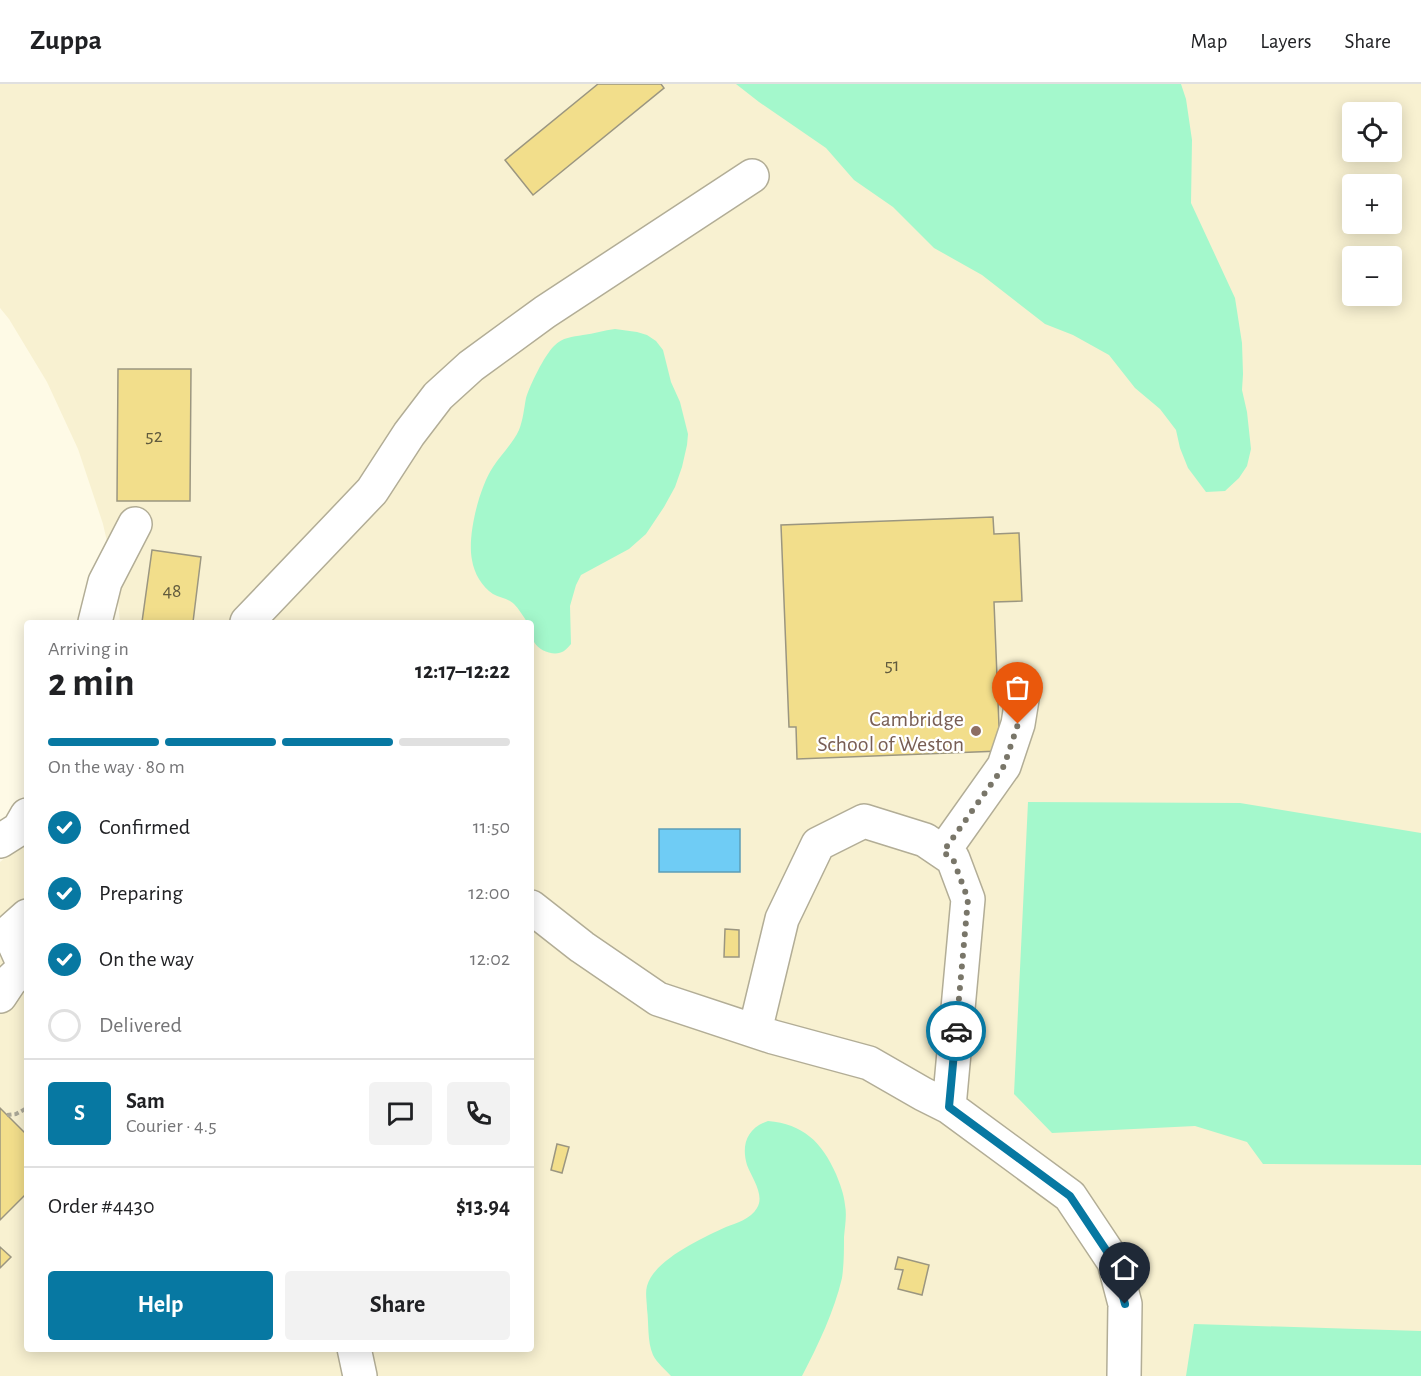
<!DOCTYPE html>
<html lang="en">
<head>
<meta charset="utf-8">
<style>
	:root { --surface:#fff; --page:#f2f2f2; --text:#202124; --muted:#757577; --line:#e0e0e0; --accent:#0778a2 }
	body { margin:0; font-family:"Alegreya Sans",sans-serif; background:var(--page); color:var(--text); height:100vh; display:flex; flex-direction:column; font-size:22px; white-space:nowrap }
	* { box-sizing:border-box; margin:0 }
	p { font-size:20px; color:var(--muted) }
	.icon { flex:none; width:33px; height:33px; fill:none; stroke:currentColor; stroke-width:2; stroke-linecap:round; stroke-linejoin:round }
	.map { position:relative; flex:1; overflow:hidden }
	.details { position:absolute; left:24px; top:536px; width:510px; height:732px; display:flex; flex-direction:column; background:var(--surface); border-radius:6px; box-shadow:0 3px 15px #0003 }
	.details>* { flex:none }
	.controls { position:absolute; left:1342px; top:18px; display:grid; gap:12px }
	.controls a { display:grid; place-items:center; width:60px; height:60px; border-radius:6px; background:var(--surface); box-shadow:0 3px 15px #0003; font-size:30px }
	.pin { position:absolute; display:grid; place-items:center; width:51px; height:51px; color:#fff; margin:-62px -26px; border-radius:50% 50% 50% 0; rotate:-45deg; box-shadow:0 0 6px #0007 }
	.pin .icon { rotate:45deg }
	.courier { position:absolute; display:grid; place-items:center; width:60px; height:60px; margin:-30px; border:4px solid #0778a2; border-radius:50%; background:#fff; color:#222; box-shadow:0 2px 8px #0007 }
	.summary em { font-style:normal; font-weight:700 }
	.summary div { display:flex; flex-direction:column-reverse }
	.summary { display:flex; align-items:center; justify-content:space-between; height:102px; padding:0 24px }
	h1 { font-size:39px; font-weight:700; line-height:45px }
	.bar { display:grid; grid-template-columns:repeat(4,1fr); gap:9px 6px; align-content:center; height:72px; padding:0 24px }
	.bar i { height:8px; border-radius:4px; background:var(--line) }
	.bar .on { background:var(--accent) }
	.bar p { grid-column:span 4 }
	.line { display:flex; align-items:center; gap:15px; padding:0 24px; border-top:2px solid var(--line) }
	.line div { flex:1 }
	.round { display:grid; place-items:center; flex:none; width:63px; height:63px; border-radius:6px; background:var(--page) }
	ol { padding:0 24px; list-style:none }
	li { display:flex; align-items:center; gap:18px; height:66px }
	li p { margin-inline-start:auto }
	li .icon { padding:6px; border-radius:50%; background:var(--accent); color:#fff; stroke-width:4 }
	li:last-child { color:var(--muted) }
	li i { width:33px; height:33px; border:3px solid var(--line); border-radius:50% }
	.button { display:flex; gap:12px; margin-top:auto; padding:12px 24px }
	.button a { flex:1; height:69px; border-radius:6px; background:var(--accent); color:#fff; font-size:24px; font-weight:700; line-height:69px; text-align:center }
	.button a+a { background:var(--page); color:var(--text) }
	header { display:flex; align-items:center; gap:36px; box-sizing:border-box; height:84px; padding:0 30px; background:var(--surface); border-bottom:2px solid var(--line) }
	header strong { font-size:28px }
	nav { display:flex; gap:33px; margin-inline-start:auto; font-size:21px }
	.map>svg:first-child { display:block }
	.built { fill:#f8f1d1; fill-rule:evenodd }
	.green { fill:#a4f8cc }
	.water { fill:#6fccf5; stroke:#5c9db7; stroke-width:1.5 }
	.building { fill:#f2de8b; stroke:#9b9680; stroke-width:1.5 }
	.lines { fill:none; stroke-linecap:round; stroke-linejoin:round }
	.minor-casing { stroke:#b2ad96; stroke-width:36 }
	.path { stroke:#aba898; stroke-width:4; stroke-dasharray:4.5 3; stroke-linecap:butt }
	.minor { stroke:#fff; stroke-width:33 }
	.done { stroke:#797669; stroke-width:6; stroke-dasharray:0 10.8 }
	.route { stroke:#0778a2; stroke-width:8 }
	.education-dot { fill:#8d6e63; stroke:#fff; stroke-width:2 }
	.labels { text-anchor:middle; stroke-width:4.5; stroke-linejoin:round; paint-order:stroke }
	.number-label { font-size:20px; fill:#615b3e }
	.education-label { font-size:22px; fill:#785e54; stroke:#fff; text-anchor:end }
</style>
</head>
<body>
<header>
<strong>Zuppa</strong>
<nav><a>Map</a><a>Layers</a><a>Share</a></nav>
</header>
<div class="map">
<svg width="1421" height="1292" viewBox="0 0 1421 1292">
	<rect width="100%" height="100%" fill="#fefae6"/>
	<path class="built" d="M 0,0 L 1421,0 L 1421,1292 L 0,1292 L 0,778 L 27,756 L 27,1264 L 531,1264 L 531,538 L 120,538 L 116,497 L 103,440 L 78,365 L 47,298 L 9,235 L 0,224 ZM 1353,28 L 1392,28 L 1392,68 L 1353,68 ZM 1353,100 L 1392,100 L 1392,140 L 1353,140 ZM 1353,172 L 1392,172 L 1392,212 L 1353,212 Z"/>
	<path class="green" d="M 736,0 L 1181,0 L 1186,15 L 1192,56 L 1191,119 L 1235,214 L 1242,259 L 1243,290 L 1242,306 L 1247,328 L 1251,365 L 1247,382 L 1239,394 L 1225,407 L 1206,408 L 1188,384 L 1180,364 L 1176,346 L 1160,325 L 1135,304 L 1109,271 L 1073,251 L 1045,240 L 982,191 L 934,164 L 893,123 L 854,96 L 826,64 L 759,18 Z
		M 615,245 L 637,248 L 647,251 L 656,257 L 663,266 L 671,298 L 680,318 L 688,350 L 687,361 L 682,383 L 675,403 L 664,423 L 646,450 L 629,465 L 581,491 L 576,501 L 570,522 L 571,560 C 569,562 567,565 564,567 C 555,573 539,567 534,558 C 530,552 531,545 531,538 L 527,538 C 523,532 519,525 514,520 C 508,514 500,514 493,510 C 482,503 474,489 472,476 C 467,452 479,404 493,383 C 501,371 513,359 519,346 C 523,336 524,325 526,314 C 530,301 544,272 554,262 C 563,253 572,253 583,251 C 594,250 604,246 615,245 Z
		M 1028,718 L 1240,719 L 1421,749 L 1421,1081 L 1263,1080 L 1247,1058 L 1195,1042 L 1052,1049 L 1014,1010 Z
		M 768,1037 C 803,1040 822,1058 836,1090 C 840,1100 844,1110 845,1121 C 847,1131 845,1142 844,1153 C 844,1167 844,1180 842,1194 C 834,1228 818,1261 802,1292 L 671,1292 C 665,1285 657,1279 653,1271 C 647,1257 649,1239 647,1225 C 647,1218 645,1209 647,1202 C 654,1176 702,1154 726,1143 C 736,1139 751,1135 757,1124 C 765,1111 752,1094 747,1081 C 741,1061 747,1044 768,1037 Z
		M 1194,1240 L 1421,1247 L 1421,1292 L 1186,1292 Z"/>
	<path class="water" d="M 659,745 L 740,745 L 740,788 L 659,788 Z"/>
	<path class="building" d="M 598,0 L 661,0 L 664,4 L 533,111 L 505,76 Z
		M 118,285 L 191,285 L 190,417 L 117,417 Z
		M 993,433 L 994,450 L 1019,449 L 1022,517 L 994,518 L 1000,667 L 797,675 L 796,643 L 789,643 L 781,441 Z
		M 152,466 L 201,473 L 193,538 L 142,538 Z
		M 725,845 L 739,846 L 739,873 L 724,873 Z
		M 0,1024 L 27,1051 L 27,1109 L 0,1136 Z
		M 557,1060 L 569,1063 L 562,1089 L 551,1086 Z
		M 0,1163 L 11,1173 L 0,1184 Z
		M 898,1173 L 929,1181 L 922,1211 L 898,1205 L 903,1186 L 895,1185 Z"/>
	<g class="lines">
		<g class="minor-casing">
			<path id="minor" d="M 95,538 L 105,498 L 135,440
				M 247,538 L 372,407 L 409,350 L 438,312 L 471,282 L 545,228 L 752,92
				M 0,757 L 19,745 L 27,731
				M 943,768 L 1004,682 L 1018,640 L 1023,609
				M 531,823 L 582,863 L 658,915 L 773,953 L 869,979 L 923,1010 L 949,1023 L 1070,1112 L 1114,1178 L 1125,1220 L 1124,1292
				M 27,832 L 9,848 L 27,888
				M 0,912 L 10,897 L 25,883
				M 755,947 L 782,835 L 818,760 L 864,737 L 925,756 L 953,775 L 968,815 L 949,1023
				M 354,1264 L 360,1292"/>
		</g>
		<path class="path" d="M 7,1031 L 16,1030 L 27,1024"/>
		<use href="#minor" class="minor"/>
	</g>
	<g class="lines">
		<path class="done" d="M 956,947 L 968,815 L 953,775 L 943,768 L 1004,682 L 1018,640"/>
		<path class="route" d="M 956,947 L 949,1023 L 1070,1112 L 1114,1178 L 1125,1220"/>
	</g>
	<circle class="education-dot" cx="976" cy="647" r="6"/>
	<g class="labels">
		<g class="number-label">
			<text x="154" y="358">52</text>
			<text x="172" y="513">48</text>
			<text x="892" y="587">51</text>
		</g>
		<g class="education-label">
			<text x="964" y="642">Cambridge<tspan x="964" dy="25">School of Weston</tspan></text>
		</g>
	</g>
</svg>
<div class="controls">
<a><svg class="icon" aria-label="locate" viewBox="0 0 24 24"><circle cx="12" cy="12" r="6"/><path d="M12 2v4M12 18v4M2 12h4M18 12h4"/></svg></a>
<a>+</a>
<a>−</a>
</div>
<div class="pin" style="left:1018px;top:640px;background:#ea580c"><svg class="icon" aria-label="bag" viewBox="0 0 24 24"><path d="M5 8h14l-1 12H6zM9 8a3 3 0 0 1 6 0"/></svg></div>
<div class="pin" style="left:1125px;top:1220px;background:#1f2937"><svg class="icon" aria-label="home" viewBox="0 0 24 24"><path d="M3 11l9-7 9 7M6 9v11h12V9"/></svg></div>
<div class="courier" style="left:956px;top:947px"><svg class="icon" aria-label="car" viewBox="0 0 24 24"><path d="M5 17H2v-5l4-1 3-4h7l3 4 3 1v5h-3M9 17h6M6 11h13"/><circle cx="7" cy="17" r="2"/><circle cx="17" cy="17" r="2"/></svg></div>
<section class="details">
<div class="summary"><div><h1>2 min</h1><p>Arriving in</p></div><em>12:17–12:22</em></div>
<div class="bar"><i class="on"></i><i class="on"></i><i class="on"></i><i></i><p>On the way · 80 m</p></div>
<ol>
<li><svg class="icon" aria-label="check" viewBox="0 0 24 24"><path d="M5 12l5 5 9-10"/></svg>Confirmed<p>11:50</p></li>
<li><svg class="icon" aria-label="check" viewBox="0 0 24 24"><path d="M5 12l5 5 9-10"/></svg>Preparing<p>12:00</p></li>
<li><svg class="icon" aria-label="check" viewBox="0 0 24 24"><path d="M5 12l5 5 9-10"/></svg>On the way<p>12:02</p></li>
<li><i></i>Delivered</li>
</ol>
<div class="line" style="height:108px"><b class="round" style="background:var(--accent);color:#fff">S</b><div><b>Sam</b><p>Courier · 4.5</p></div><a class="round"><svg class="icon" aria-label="chat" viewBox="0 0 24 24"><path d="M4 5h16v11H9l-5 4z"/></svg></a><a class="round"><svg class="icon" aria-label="phone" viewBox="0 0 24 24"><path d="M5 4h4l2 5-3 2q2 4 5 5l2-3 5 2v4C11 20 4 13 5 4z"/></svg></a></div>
<div class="line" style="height:78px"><div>Order #4430</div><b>$13.94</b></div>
<div class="button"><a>Help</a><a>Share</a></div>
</section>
</div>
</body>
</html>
